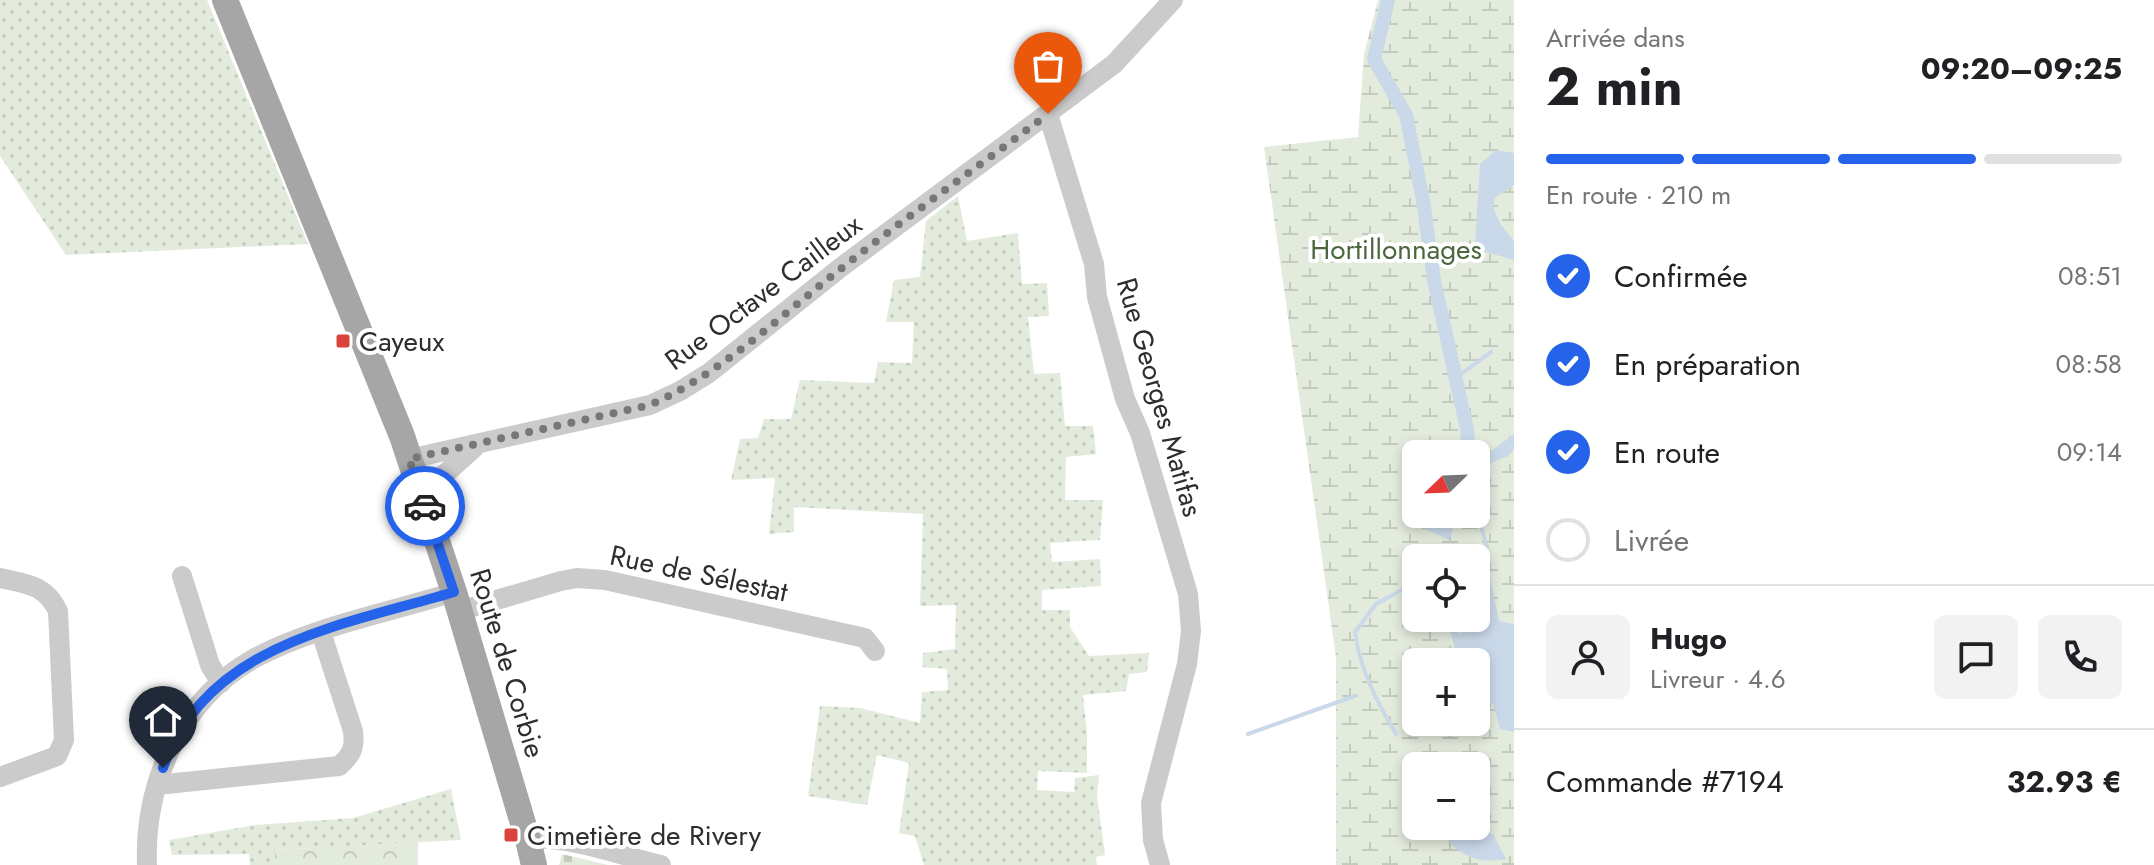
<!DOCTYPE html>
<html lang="fr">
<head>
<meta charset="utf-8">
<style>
	:root { --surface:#fff; --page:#f2f2f2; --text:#202124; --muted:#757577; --line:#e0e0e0; --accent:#2563eb }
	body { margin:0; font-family:Jost,sans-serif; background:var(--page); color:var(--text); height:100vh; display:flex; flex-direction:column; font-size:30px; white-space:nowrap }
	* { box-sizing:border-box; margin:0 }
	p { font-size:26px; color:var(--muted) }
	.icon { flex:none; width:44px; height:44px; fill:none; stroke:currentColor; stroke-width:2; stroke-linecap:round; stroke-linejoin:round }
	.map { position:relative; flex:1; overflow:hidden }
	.side { display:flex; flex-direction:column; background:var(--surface); width:640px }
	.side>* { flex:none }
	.needle { width:52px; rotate:247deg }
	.controls { position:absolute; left:1402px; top:440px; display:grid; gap:16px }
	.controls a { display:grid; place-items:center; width:88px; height:88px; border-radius:12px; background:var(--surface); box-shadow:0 4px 12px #0003; font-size:40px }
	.pin { position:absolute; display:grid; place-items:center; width:68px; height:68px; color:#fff; margin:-82px -34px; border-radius:50% 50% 50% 0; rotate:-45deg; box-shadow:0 0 8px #0007 }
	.pin .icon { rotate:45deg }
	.courier { position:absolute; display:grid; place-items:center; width:80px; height:80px; margin:-40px; border:6px solid #2563eb; border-radius:50%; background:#fff; color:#222; box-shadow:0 2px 10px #0007 }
	.headline em { font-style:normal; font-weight:700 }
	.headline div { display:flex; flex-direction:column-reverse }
	.headline { display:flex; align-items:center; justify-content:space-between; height:136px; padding:0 32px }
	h1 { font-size:52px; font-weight:700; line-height:60px }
	.bar { display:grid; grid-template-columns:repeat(4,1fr); gap:12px 8px; align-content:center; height:96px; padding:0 32px }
	.bar i { height:10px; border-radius:6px; background:var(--line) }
	.bar .on { background:var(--accent) }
	.bar p { grid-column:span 4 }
	.line { display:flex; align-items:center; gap:20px; padding:0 32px; border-top:2px solid var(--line) }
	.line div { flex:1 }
	.round { display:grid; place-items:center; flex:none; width:84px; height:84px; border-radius:12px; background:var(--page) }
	ol { padding:0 32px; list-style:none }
	li { display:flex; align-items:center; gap:24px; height:88px }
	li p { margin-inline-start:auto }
	li .icon { padding:8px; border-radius:50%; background:var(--accent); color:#fff; stroke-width:4 }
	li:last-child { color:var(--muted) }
	li i { width:44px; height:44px; border:4px solid var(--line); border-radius:50% }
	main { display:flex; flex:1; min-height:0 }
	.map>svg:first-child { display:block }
	.green { fill:url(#green-dots) }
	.forest { fill:url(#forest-crowns) }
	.wetland { fill:url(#wetland-marsh); fill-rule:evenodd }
	.cemetery { fill:url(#cemetery-stones) }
	.water { fill:#cad9e9 }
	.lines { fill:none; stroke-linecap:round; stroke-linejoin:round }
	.stream { stroke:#cad9e9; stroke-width:4 }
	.canal { stroke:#cad9e9; stroke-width:14 }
	.minor { stroke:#cbcbcb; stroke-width:20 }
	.major { stroke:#a6a6a6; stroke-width:26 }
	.done { stroke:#777; stroke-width:8; stroke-dasharray:0 14.4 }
	.route { stroke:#2563eb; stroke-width:10 }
	.poi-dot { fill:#da433b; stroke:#fff; stroke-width:3 }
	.labels { text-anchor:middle; stroke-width:8; stroke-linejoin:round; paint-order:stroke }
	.park-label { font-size:28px; fill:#4c673e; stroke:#fff }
	.street-label { font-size:28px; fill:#2e2e2e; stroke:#fff }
	.poi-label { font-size:28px; fill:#2e2e2e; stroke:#fff; text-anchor:start }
</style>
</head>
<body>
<main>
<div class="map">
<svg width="1514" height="865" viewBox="0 0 1514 865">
	<defs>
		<pattern id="green-dots" width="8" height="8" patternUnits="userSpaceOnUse" patternTransform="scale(2)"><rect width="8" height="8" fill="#e3ebdd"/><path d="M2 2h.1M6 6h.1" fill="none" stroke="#c3cabe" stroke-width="1.8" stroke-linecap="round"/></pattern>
		<pattern id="forest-crowns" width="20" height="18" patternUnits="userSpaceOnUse" patternTransform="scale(2)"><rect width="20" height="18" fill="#e3ebdd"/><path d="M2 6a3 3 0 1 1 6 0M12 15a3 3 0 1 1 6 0" fill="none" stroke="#c3cabe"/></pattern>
		<pattern id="wetland-marsh" width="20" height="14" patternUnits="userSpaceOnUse" patternTransform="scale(2)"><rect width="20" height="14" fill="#e3ebdd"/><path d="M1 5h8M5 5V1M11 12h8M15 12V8" fill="none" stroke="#c3cabe"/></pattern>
		<pattern id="cemetery-stones" width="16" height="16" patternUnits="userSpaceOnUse" patternTransform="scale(2)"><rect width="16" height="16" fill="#e3ebdd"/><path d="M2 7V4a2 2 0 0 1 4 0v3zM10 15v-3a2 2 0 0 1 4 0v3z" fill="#c3cabe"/></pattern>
	</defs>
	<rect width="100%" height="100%" fill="#fff"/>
	<path class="green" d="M 0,0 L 207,0 L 308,244 L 66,255 L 0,156 Z
		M 958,196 L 967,241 L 1018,233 L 1022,284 L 1047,283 L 1049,316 L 1028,317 L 1034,374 L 1060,373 L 1065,426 L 1093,426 L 1096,454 L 1066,457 L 1065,500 L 1103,500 L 1100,540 L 1050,543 L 1052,562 L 1100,559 L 1101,586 L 1042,590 L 1042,610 L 1070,610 L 1070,627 L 1089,656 L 1149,653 L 1147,672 L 1129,674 L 1126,691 L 1083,695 L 1087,734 L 1087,773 L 1038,771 L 1037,790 L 1074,792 L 1075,778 L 1099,775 L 1097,796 L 1105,855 L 1096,857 L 1097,865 L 924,865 L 915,836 L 899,833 L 909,763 L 877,755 L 867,805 L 808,796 L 820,706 L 860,708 L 920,723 L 922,692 L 948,690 L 947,669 L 922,667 L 923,653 L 955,649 L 956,605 L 920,606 L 923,514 L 794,507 L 794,532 L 769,534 L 775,478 L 731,480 L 740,439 L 758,438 L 764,419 L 791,419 L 800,380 L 874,383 L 878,362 L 912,363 L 914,322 L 886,322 L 894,280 L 920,277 L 926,221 Z
		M 451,789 L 461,840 L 275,850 L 275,865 L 250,865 L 249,854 L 172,855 L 169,840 L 255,825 L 353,818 Z"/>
	<path class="forest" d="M 418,842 L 418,865 L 275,865 L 275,850 Z"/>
	<path class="wetland" d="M 1378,0 L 1514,0 L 1514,865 L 1336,865 L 1336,657 L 1264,147 L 1358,137 L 1364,54 ZM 1416,454 L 1476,454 L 1476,514 L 1416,514 ZM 1416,558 L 1476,558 L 1476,618 L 1416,618 ZM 1416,662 L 1476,662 L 1476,722 L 1416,722 ZM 1416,766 L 1476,766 L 1476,826 L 1416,826 Z"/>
	<path class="cemetery" d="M 562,854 L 608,865 L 559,865 Z"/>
	<path class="water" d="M 1496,150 L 1514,153 L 1514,185 L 1495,198 L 1493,207 L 1501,225 L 1514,241 L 1514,260 L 1486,252 L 1474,259 L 1480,164 Z
		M 1514,434 L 1514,449 L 1508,456 L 1476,469 L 1476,497 L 1476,460 L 1478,461 Z
		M 1433,514 L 1458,514 L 1449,540 L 1425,529 Z
		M 1479,557 L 1487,561 L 1499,621 L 1514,624 L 1514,732 L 1500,729 L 1493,704 L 1476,707 L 1476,662 L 1459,662 L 1446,618 L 1457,618 L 1460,634 L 1479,623 L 1482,605 L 1476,565 Z
		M 1476,825 L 1493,834 L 1506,859 C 1471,865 1455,852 1437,826 Z"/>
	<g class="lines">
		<path class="stream" d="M 1457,377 L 1491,352
			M 1456,558 L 1479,557 L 1487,547 L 1476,509
			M 1248,734 L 1355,696
			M 1396,734 C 1377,702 1360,670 1355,632 L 1376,604 L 1416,582"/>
		<path class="canal" d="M 1388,0 L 1374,59 L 1406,115 L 1423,200 L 1434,280 L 1467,429 L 1468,450"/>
		<path class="minor" d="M 1048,114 L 1094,264 L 1097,297 L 1125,399 L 1140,433 L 1188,594 L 1191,631 L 1187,664 L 1151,803 L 1153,840 L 1160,865
			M 409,459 L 650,405 L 680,391 L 709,373 L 840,268 L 1114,64 L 1173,0
			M 419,489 L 445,474 L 475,447
			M 182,576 L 210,665 L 221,683
			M 0,578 C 26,584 45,584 58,611 L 64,740 L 57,756 L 0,777
			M 459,611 L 561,581 L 577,578 L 605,580 L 865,638 L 875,651
			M 157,785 L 339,766 C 352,755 355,748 353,731 L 321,632
			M 528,840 C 561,833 626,857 661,865
			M 147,865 C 144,783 181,699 255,658 C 312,627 391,612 454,592"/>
		<path class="major" d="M 225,0 L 402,436 L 454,592 L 528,840 L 534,865"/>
	</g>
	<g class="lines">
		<path class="done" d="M 425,506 L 409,459 L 650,405 C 720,374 778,318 838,271 C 906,217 978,167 1048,114"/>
		<path class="route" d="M 163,768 C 205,644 344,625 454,592 L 425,506"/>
	</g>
	<g class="poi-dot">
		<rect x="335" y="333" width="16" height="16" rx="4"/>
		<rect x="503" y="827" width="16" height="16" rx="4"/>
	</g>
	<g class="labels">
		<g class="park-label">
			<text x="1396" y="259">Hortillonnages</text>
		</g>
		<g class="street-label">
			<text transform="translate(763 292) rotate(-37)" y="10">Rue Octave Cailleux</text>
			<text transform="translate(1160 397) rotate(74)" y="10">Rue Georges Matifas</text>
			<text transform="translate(699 573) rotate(12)" y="10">Rue de Sélestat</text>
			<text transform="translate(508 663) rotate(73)" y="10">Route de Corbie</text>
		</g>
		<g class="poi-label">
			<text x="359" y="351">Cayeux</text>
			<text x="527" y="845">Cimetière de Rivery</text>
		</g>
	</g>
</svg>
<div class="controls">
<a><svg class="needle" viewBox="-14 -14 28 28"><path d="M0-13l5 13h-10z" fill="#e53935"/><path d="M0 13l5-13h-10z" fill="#757577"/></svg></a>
<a><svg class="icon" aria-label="locate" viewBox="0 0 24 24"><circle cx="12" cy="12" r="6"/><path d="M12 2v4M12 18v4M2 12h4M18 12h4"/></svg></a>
<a>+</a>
<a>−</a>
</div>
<div class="pin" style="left:1048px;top:114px;background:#ea580c"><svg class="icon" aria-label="bag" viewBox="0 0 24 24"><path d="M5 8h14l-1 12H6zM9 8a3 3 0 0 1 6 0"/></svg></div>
<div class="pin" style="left:163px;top:768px;background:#1f2937"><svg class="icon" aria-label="home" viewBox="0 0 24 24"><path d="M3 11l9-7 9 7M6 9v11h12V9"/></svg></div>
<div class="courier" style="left:425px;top:506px"><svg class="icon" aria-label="car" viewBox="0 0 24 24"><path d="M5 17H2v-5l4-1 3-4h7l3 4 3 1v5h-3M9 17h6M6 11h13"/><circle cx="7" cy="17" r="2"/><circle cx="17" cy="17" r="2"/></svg></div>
</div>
<section class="side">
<div class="headline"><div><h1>2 min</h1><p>Arrivée dans</p></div><em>09:20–09:25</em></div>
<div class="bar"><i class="on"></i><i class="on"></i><i class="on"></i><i></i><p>En route · 210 m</p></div>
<ol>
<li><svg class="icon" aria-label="check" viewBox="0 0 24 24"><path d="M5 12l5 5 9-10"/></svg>Confirmée<p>08:51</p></li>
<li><svg class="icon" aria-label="check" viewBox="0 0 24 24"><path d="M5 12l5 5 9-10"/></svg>En préparation<p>08:58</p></li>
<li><svg class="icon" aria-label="check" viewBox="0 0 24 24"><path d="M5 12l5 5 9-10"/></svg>En route<p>09:14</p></li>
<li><i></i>Livrée</li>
</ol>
<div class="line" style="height:144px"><a class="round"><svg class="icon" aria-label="person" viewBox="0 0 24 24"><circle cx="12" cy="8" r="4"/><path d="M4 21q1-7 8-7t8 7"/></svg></a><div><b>Hugo</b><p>Livreur · 4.6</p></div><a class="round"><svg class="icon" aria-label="chat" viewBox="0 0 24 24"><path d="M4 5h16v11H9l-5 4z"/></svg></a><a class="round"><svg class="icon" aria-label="phone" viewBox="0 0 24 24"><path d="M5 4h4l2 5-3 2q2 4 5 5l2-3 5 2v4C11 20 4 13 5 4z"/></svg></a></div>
<div class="line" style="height:104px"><div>Commande #7194</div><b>32.93 €</b></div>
</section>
</main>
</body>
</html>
